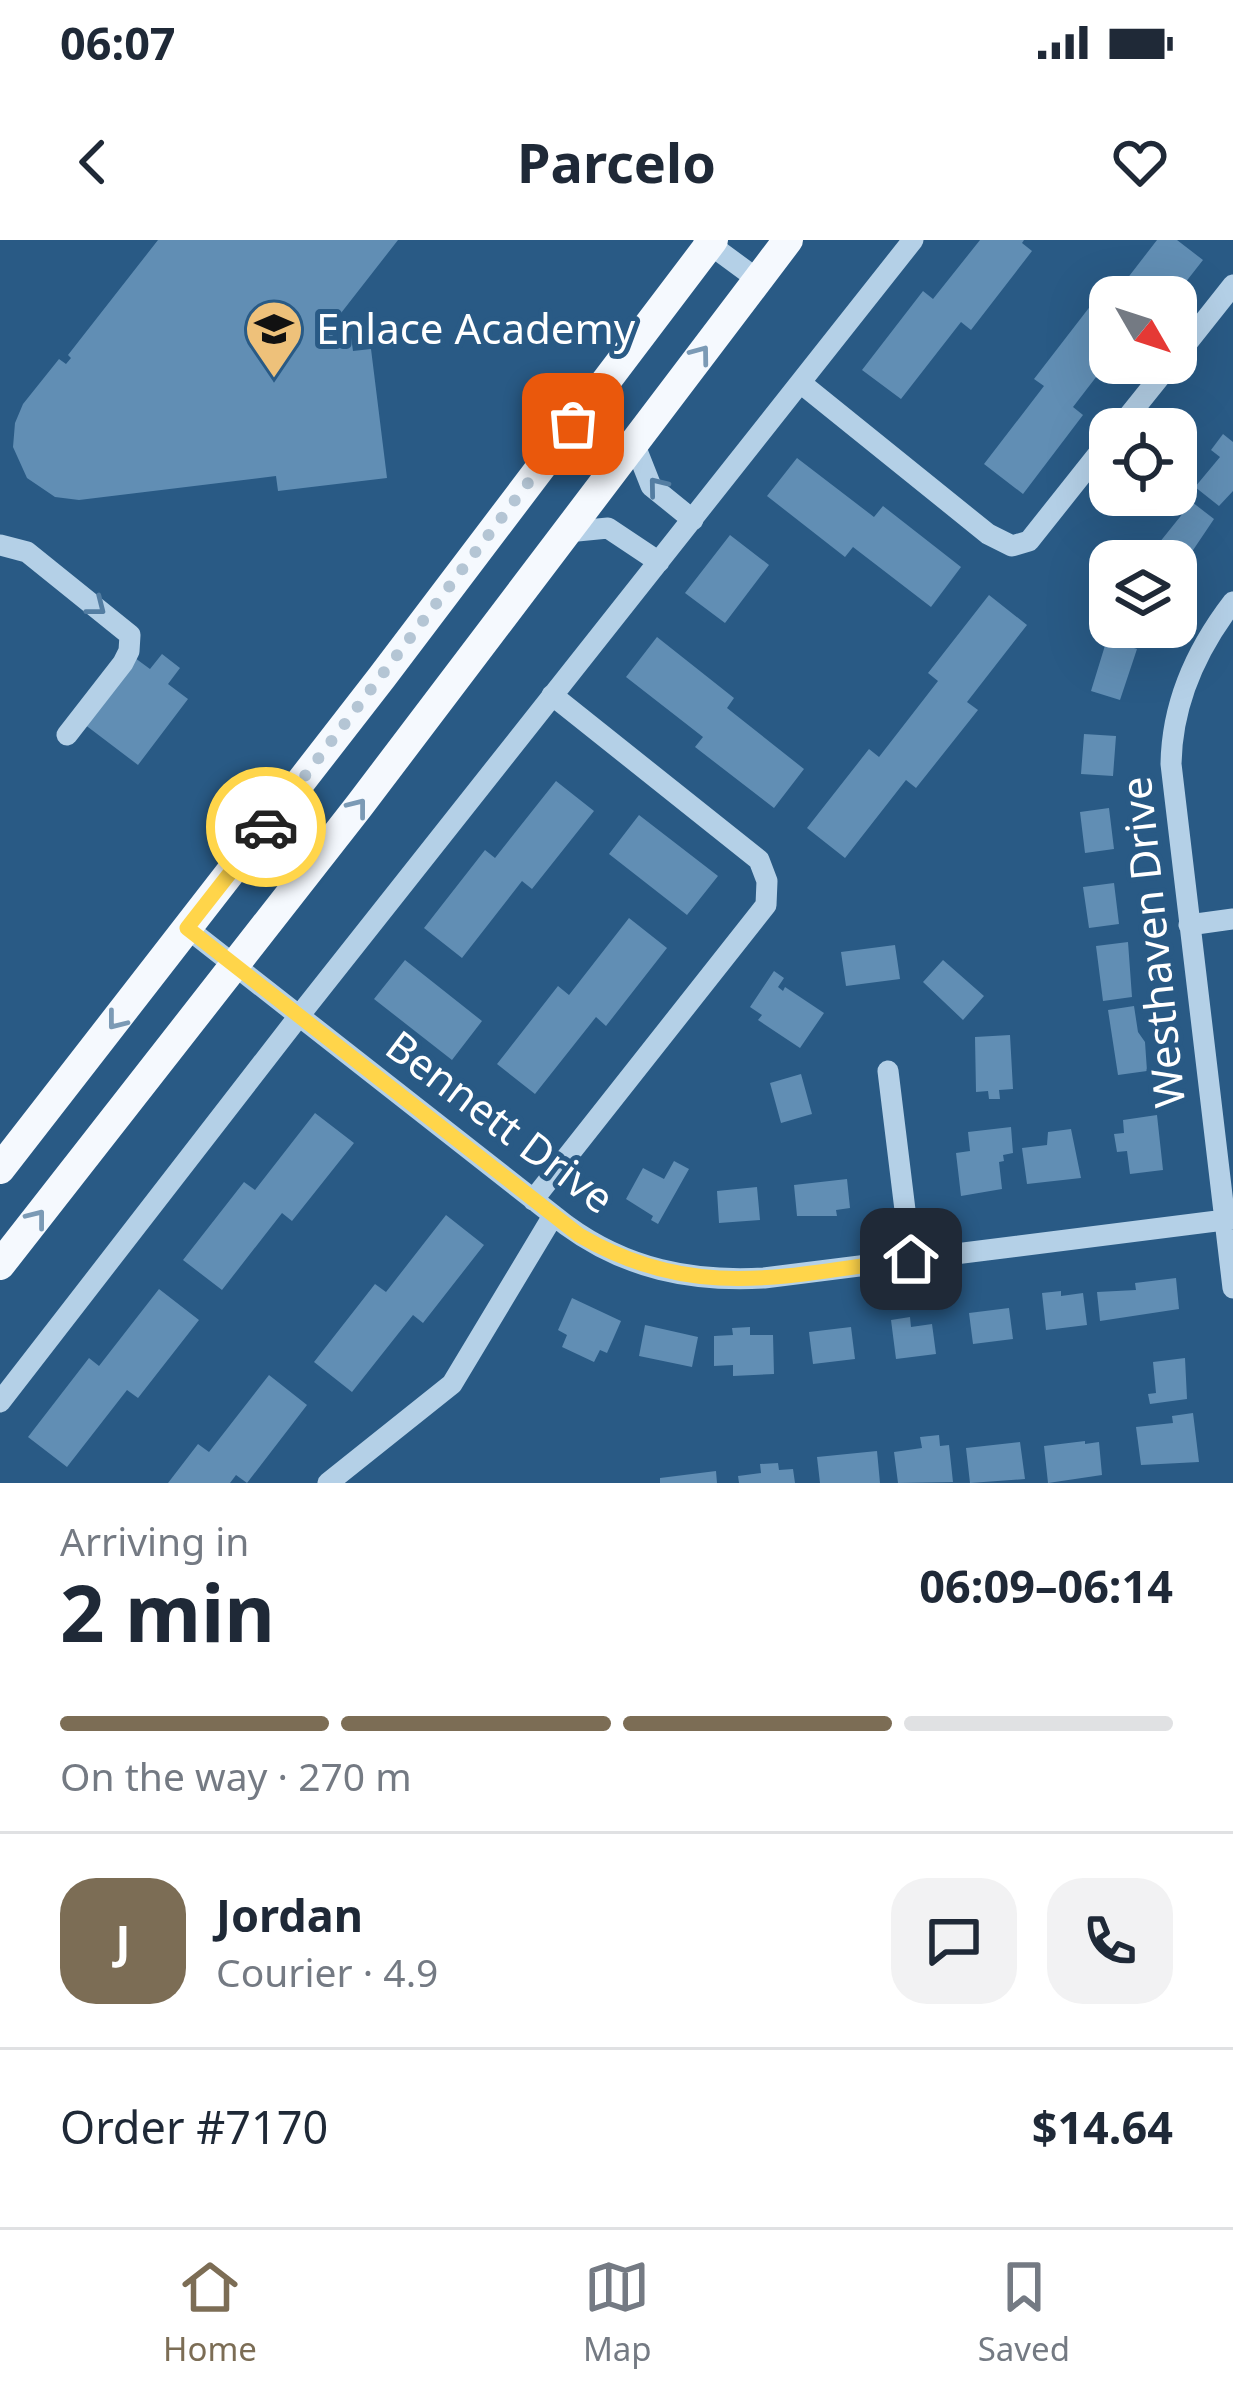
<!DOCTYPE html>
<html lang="en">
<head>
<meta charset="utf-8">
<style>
	:root { --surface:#fff; --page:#f2f2f3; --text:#1f2937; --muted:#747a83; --line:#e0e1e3; --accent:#7c6d55 }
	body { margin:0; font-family:"Noto Sans",sans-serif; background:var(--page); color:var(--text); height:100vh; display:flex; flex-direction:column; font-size:45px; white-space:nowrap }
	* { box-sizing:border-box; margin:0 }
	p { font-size:39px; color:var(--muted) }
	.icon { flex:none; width:66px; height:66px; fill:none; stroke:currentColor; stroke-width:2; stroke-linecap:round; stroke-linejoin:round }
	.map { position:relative; height:1243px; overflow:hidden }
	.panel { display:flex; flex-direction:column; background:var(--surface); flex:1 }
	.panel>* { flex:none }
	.needle { width:78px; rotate:129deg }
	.controls { position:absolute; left:1089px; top:36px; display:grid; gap:24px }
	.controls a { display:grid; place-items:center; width:108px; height:108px; border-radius:24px; background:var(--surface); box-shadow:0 12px 48px #0002; font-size:60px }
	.pin { position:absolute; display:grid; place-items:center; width:102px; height:102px; color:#fff; margin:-51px; border-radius:24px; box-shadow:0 6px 18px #0006 }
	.courier { position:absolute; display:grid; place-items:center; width:120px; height:120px; margin:-60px; border:9px solid #ffd54a; border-radius:50%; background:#fff; color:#222; box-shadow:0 3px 15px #0007 }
	.headline em { font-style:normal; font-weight:700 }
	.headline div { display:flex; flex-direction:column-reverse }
	.headline { display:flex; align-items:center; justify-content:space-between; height:204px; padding:0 60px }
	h1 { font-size:78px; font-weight:700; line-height:90px }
	.bar { display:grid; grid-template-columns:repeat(4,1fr); gap:18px 12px; align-content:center; height:144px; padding:0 60px }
	.bar i { height:15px; border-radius:9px; background:var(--line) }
	.bar .selected { background:var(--accent) }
	.bar p { grid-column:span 4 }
	.line { display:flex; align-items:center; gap:30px; padding:0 60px; border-top:3px solid var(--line) }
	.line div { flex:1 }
	.round { display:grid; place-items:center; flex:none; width:126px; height:126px; border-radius:36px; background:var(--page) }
	.status { display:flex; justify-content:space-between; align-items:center; height:84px; padding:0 60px; background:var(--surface); direction:ltr }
	.status svg { height:33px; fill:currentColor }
	header { display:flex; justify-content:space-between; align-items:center; height:156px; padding:0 60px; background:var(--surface); font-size:54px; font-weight:700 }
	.tabs { display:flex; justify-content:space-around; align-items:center; height:168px; border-top:3px solid var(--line); background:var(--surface); font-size:33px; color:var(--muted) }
	.tabs a { display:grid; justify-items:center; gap:6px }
	.tabs .selected { color:var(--accent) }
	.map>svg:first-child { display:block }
	.building { fill:#618eb4 }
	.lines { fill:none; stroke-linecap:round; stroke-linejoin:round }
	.minor { stroke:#b4d0e7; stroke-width:21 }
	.major { stroke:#f5f9fe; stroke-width:30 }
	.oneway { stroke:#7b9ab5 }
	.oneway2 { stroke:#537da2 }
	.done { stroke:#b4c5d4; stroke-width:12; stroke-dasharray:0 21.6 }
	.route { stroke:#ffd54a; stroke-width:15 }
	.labels { text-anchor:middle; stroke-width:10; stroke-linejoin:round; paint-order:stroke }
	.poi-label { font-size:42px; fill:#fff; stroke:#295a85; text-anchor:start }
	.street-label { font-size:42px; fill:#fff; stroke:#295a85 }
</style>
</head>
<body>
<div class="status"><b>06:07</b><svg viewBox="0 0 49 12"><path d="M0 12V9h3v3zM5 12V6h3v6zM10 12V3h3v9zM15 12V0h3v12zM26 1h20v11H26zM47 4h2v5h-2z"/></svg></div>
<header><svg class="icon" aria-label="back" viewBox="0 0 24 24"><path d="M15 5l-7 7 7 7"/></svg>Parcelo<svg class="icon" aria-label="heart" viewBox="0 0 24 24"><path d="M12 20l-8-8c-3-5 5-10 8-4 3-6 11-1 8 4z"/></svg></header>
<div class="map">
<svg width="1233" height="1243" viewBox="0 0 1233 1243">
	<rect width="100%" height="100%" fill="#295a85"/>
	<path class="building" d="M 158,0 L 398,0 L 327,91 L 337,99 L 351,97 L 353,111 L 371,109 L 387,238 L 278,251 L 276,236 L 79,260 L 55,257 L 27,238 L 13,207 L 15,183 L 23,164 L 59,119 L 66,124 L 71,118 L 68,115 Z
		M 980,0 L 1024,0 L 1022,3 L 1032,11 L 971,90 L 961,82 L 901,159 L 862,130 L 923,51 L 933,59 Z
		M 1157,0 L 1177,0 L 1203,20 L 1174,57 L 1113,57 Z
		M 1095,60 L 1105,68 L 1110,61 L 1110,119 L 1073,167 L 1083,175 L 1023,254 L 984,224 L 1044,146 L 1034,139 Z
		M 1223,194 L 1233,202 L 1233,251 L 1219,266 L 1195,247 L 1220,217 L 1211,210 Z
		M 797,218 L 874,277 L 883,266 L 961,327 L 931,367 L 853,307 L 845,317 L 767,256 Z
		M 1192,262 L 1214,279 L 1181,328 L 1155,308 Z
		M 730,295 L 769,325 L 725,383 L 685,353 Z
		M 989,355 L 1027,385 L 967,462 L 978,470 L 916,548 L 906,540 L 845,618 L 807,588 L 869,509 L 879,517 L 938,441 L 928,433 Z
		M 657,397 L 734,458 L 727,468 L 804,529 L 774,568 L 695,507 L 703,497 L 626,437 Z
		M 1107,399 L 1137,409 L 1120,460 L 1091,451 Z
		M 162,414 L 180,428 L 168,444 L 188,459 L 138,525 L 84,484 L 135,418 L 150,429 Z
		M 1084,494 L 1116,496 L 1113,536 L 1081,534 Z
		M 556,541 L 594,571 L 532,649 L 522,641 L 462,718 L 424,688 L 485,610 L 495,618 Z
		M 1109,568 L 1114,609 L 1085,613 L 1080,572 Z
		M 639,575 L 718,636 L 687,675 L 609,614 Z
		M 1114,643 L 1119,684 L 1089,688 L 1083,647 Z
		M 629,678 L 667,708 L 606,786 L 596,777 L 535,854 L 497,824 L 558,746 L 569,755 Z
		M 1128,702 L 1132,757 L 1103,761 L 1096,706 Z
		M 895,705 L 900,739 L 846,746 L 841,712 Z
		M 405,720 L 482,781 L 452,820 L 374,759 Z
		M 943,720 L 984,756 L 963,780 L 923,742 Z
		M 774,731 L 784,738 L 778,747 L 783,751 L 785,747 L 824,773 L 800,808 L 758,780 L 762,775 L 750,767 Z
		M 1134,766 L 1138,792 L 1145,802 L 1147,831 L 1118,835 L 1108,770 Z
		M 1010,795 L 1013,849 L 999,850 L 1000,859 L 989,859 L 988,851 L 976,852 L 975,797 Z
		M 801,834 L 812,874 L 781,883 L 770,843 Z
		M 315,873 L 354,903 L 292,981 L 282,973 L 222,1050 L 183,1020 L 244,942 L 255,950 Z
		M 1157,875 L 1163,930 L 1130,934 L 1127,911 L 1117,912 L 1114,894 L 1124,893 L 1123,880 Z
		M 1011,887 L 1013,913 L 1003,915 L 1004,921 L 999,922 L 1002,949 L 961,956 L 956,913 L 970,911 L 968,892 Z
		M 1071,889 L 1081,938 L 1027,944 L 1022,908 L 1047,905 L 1048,892 Z
		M 674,921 L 689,929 L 658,984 L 651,980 L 653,976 L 626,959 L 643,928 L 664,939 Z
		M 847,939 L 850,968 L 836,970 L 837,976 L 797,976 L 794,945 Z
		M 757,947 L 760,980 L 719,983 L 717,951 Z
		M 446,975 L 484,1005 L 423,1083 L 413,1075 L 352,1152 L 314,1122 L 375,1044 L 386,1052 Z
		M 1176,1038 L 1179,1069 L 1100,1081 L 1097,1052 L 1136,1050 L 1135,1043 Z
		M 159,1049 L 199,1080 L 138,1158 L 127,1150 L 67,1227 L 28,1197 L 89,1118 L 99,1126 Z
		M 1061,1051 L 1061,1056 L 1083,1053 L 1087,1085 L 1046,1090 L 1042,1053 Z
		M 572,1058 L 621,1081 L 607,1113 L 600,1110 L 594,1122 L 562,1107 L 567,1095 L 558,1090 Z
		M 1009,1068 L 1013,1099 L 973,1104 L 969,1073 Z
		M 910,1077 L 911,1087 L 932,1084 L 936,1114 L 896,1119 L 891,1080 Z
		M 645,1085 L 698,1097 L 692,1127 L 639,1116 Z
		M 750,1087 L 750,1095 L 773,1095 L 774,1134 L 733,1136 L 733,1125 L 714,1126 L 714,1096 L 733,1095 L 732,1088 Z
		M 851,1087 L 855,1119 L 813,1124 L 809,1092 Z
		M 1185,1118 L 1187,1159 L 1150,1164 L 1148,1154 L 1156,1153 L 1153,1122 Z
		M 269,1135 L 307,1165 L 247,1243 L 236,1235 L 230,1243 L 168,1243 L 198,1204 L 209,1212 Z
		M 1193,1173 L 1199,1222 L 1141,1225 L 1136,1187 L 1173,1183 L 1172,1176 Z
		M 939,1195 L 940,1206 L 949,1205 L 953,1242 L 898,1243 L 894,1212 L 922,1208 L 920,1197 Z
		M 1085,1201 L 1085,1204 L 1099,1202 L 1102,1235 L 1048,1243 L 1044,1206 Z
		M 1020,1202 L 1025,1239 L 970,1243 L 966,1208 Z
		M 877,1211 L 880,1243 L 820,1243 L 817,1217 Z
		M 778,1223 L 779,1230 L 793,1229 L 795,1243 L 739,1243 L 738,1236 L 761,1233 L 760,1224 Z
		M 716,1231 L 717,1243 L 660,1243 L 660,1238 Z"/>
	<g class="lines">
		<path class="minor" d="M 704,0 L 757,39
			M 1176,117 L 1233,45
			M 802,144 L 988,294 L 1012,306 L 1029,301 L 1110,199
			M 1118,189 L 1171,123
			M 634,203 L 651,246 L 693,280
			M 567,292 L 608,288 L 659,322
			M 0,305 L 27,312 L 130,395 L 129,411 L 123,423 L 67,495
			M 1233,362 C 1196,410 1172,463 1171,524 L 1233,1048
			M 1189,685 L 1233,679
			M 187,688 L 566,985 C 626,1029 691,1042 764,1038 L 1233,979
			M 888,831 L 911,1019
			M 533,960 L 766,665 L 767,641 L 759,620 L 552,455
			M 0,1162 L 299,776 L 913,0
			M 328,1243 L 452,1144 L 553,976"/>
		<path class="major" d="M 0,929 L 382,437 L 713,0
			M 0,1025 L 359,566 L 788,0"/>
	</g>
	<defs><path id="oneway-chevron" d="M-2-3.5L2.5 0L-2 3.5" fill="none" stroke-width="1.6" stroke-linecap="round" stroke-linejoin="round" transform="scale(3)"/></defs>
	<g class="oneway">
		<use href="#oneway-chevron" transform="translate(701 114) rotate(-53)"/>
		<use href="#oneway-chevron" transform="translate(358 567) rotate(-52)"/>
		<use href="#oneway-chevron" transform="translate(116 781) rotate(128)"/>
		<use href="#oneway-chevron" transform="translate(37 978) rotate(-52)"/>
	</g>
	<g class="oneway2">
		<use href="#oneway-chevron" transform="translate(657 246) rotate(-129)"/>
		<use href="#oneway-chevron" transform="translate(97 367) rotate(38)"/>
	</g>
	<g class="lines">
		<path class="done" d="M 266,587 L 573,184"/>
		<path class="route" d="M 266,587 L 187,688 L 579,995 C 694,1063 788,1035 911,1019"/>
	</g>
	<defs>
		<g id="school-pin" transform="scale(3)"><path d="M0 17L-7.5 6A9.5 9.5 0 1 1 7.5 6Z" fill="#eec17a" stroke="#295a85"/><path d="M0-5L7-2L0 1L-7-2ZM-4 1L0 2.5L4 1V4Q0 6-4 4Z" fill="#111"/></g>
	</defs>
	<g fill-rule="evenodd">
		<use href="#school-pin" x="274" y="89"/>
	</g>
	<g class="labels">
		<g class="poi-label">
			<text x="316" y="104">Enlace Academy</text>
		</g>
		<g class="street-label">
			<text transform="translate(1153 702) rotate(-96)" y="15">Westhaven Drive</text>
			<text transform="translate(500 882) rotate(37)" y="15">Bennett Drive</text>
		</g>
	</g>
</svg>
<div class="controls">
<a><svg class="needle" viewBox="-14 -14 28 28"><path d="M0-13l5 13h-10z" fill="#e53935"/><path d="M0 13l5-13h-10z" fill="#747a83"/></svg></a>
<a><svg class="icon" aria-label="locate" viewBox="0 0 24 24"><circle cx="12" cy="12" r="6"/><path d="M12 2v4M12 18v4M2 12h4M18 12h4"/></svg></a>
<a><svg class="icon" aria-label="layers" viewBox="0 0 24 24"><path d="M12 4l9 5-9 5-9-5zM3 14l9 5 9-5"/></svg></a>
</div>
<div class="pin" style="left:573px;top:184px;background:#ea580c"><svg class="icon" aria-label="bag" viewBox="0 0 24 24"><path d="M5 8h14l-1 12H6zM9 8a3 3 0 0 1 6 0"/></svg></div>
<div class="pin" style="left:911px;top:1019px;background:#1f2937"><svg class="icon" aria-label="home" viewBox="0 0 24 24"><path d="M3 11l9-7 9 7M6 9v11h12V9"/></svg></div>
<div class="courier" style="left:266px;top:587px"><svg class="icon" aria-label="car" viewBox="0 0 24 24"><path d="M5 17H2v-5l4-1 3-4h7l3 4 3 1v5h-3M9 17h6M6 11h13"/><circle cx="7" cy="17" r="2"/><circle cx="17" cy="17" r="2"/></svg></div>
</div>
<section class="panel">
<div class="headline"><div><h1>2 min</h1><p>Arriving in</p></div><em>06:09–06:14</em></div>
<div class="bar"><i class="selected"></i><i class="selected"></i><i class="selected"></i><i></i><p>On the way · 270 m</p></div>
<div class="line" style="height:216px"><b class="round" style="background:var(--accent);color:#fff">J</b><div><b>Jordan</b><p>Courier · 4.9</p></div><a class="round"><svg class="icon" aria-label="chat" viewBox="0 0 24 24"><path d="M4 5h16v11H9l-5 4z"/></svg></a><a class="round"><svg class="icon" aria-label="phone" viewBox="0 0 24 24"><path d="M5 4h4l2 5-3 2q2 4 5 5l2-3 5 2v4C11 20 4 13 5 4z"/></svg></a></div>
<div class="line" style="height:156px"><div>Order #7170</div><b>$14.64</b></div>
</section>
<nav class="tabs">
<a class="selected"><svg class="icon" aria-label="home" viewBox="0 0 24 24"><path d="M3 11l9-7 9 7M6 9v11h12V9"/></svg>Home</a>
<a><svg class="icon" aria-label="map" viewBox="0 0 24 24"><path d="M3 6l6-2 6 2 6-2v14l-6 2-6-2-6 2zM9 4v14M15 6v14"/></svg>Map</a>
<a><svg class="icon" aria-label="saved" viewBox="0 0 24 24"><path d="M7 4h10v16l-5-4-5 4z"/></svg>Saved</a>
</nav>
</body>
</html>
